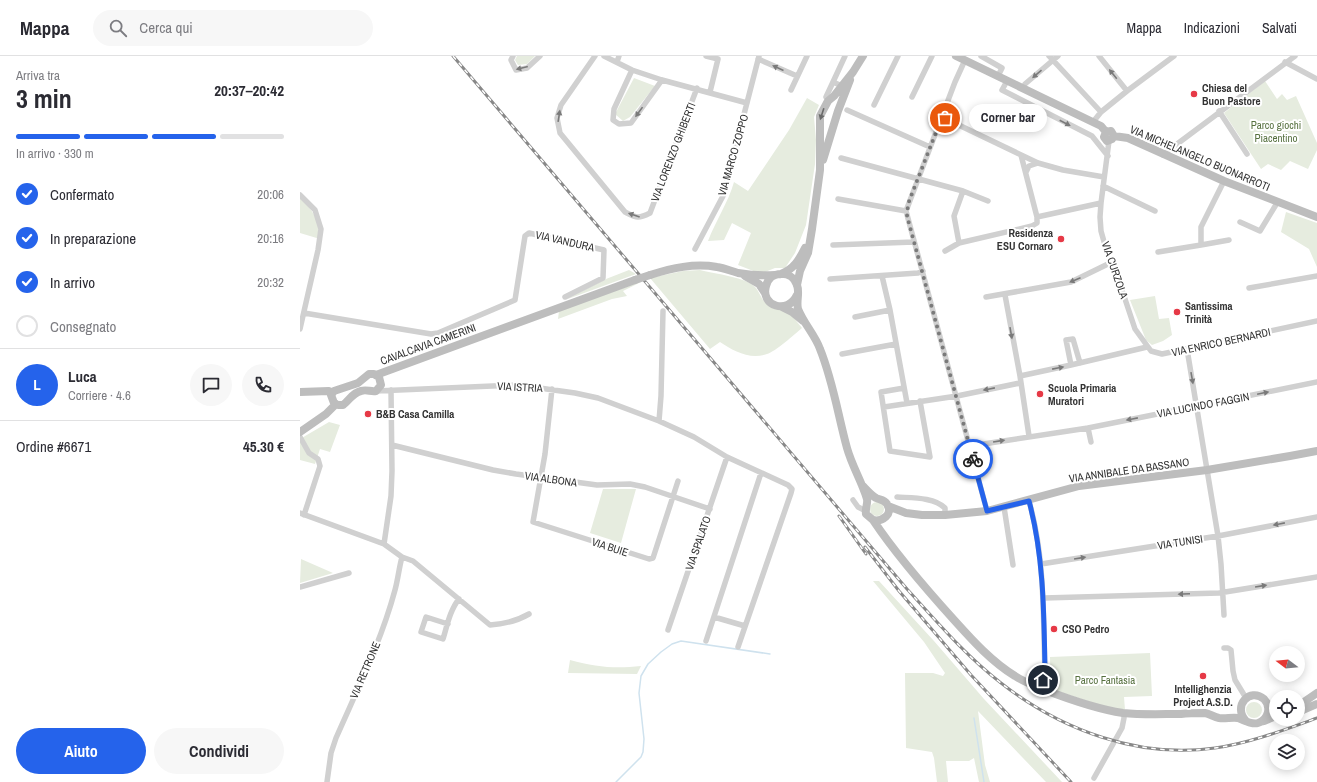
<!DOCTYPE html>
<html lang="it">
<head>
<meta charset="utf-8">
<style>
	:root { --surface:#fff; --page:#f7f7f7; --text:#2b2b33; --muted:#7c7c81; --line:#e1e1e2; --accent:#2563eb }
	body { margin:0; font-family:"Archivo Narrow",sans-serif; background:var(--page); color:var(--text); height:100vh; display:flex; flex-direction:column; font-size:15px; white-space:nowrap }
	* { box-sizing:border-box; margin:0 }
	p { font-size:13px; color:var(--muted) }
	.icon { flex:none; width:22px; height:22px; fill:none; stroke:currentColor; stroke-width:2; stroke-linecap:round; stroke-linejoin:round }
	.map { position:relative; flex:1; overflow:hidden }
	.panel { display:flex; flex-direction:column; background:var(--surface); width:300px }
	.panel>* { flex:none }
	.needle { width:26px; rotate:286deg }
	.controls { position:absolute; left:969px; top:590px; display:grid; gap:8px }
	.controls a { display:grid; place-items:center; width:36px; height:36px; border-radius:50%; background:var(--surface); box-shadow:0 2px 10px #0003; font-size:20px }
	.pin { position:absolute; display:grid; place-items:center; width:34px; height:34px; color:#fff; margin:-17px; border:2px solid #fff; border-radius:50%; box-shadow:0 1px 4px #0007 }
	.courier { position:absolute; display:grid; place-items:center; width:40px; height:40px; margin:-20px; border:3px solid #2563eb; border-radius:50%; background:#fff; color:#222; box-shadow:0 1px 5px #0007 }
	.bubble { position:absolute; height:28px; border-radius:14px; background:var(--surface); box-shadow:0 2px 10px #0003; font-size:13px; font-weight:700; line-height:28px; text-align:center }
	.headline em { font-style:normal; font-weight:700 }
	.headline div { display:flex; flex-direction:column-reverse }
	.headline { display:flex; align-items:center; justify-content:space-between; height:68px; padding:0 16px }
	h1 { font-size:26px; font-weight:700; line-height:30px }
	.bar { display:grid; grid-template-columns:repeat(4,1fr); gap:6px 4px; align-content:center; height:48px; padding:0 16px }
	.bar i { height:5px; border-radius:3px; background:var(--line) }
	.bar .on { background:var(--accent) }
	.bar p { grid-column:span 4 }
	.line { display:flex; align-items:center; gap:10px; padding:0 16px; border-top:1px solid var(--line) }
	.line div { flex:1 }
	.round { display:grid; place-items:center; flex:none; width:42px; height:42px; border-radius:21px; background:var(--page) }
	ol { padding:0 16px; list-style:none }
	li { display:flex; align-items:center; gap:12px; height:44px }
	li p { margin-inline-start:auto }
	li .icon { padding:4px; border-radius:50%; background:var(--accent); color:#fff; stroke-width:4 }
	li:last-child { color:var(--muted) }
	li i { width:22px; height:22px; border:2px solid var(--line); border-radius:50% }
	.primary-button { display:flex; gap:8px; margin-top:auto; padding:8px 16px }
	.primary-button a { flex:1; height:46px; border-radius:24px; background:var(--accent); color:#fff; font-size:16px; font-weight:700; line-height:46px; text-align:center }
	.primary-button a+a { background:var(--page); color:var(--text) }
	header { display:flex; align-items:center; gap:24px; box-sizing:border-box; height:56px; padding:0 20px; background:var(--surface); border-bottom:1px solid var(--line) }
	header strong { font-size:19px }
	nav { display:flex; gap:22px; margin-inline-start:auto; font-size:14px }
	.search { width:280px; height:36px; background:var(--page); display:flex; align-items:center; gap:10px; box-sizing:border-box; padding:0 14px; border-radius:22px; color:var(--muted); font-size:15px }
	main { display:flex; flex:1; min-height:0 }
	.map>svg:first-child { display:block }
	.green { fill:#e6ecdf }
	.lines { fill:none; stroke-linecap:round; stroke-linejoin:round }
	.stream { stroke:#cfe2ee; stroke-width:1.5 }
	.street { stroke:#d0d0d0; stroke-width:5.5 }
	.secondary { stroke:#bdbdbd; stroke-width:8 }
	.rail-casing { stroke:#888; stroke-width:3 }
	.rail { stroke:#fff; stroke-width:1.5; stroke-dasharray:4.5; stroke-linecap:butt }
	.secondary-bridge { stroke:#bdbdbd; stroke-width:8 }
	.oneway { fill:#7a7a7a }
	.oneway2 { fill:#6a6a6a }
	.done { stroke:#7a7a7a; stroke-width:4; stroke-dasharray:0 7.2 }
	.route { stroke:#2563eb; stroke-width:5 }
	.poi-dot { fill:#e63946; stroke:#fff; stroke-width:1.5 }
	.labels { text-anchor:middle; stroke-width:4; stroke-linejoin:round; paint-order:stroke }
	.poi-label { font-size:11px; font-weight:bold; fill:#333; stroke:#fff; text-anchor:start }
	.park-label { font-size:11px; fill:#56703f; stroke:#fff }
	.street-label { font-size:11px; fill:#333; stroke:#fff }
</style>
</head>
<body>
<header>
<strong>Mappa</strong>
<div class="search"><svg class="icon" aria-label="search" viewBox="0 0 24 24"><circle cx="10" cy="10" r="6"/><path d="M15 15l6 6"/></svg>Cerca qui</div>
<nav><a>Mappa</a><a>Indicazioni</a><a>Salvati</a></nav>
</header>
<main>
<section class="panel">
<div class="headline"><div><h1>3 min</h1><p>Arriva tra</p></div><em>20:37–20:42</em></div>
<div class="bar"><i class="on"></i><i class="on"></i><i class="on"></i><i></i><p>In arrivo · 330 m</p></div>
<ol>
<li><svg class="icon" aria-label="check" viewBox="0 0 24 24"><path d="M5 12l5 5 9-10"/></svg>Confermato<p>20:06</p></li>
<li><svg class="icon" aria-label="check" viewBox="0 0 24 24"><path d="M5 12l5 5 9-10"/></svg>In preparazione<p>20:16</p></li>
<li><svg class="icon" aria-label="check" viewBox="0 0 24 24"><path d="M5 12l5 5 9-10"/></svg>In arrivo<p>20:32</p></li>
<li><i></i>Consegnato</li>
</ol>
<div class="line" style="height:72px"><b class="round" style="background:var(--accent);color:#fff">L</b><div><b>Luca</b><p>Corriere · 4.6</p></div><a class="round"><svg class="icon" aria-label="chat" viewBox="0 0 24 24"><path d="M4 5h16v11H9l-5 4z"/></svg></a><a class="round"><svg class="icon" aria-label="phone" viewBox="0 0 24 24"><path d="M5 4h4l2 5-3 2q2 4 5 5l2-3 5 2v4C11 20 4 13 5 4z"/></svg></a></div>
<div class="line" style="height:52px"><div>Ordine #6671</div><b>45.30 €</b></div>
<div class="primary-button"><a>Aiuto</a><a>Condividi</a></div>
</section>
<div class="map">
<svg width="1017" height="726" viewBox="0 0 1017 726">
	<rect width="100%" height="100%" fill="#fff"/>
	<path class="green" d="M 217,0 L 235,0 L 227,8 L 218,9 L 215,4 Z
		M 334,22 L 355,30 L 330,61 L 323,65 L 315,58 Z
		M 965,25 L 977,43 L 982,38 L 987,44 L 996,40 L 1017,87 L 1017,94 L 1008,113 L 990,105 L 981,114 L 968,108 L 961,113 L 924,57 Z
		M 507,42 L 519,49 L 514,61 L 516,84 L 515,108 L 506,169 L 495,197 L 485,212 L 475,212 L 465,216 L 456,216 L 438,209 L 451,177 L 432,167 L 424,184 L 408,185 C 416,164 428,147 434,126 L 448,135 L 489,74 Z
		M 0,141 C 14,156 18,162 20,183 L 0,177 Z
		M 986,156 L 1017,167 L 1017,211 L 1009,193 L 981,176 Z
		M 329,214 L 336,218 L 265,244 L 306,223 Z
		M 400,214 C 415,218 447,221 456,232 C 460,237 462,245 467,248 C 471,252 477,252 481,253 C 491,256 496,265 502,272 C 495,278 475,296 467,298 C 450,304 433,295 420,286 L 410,293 L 350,222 L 383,215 Z
		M 343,225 L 323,235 L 327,240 L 312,243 L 258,263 L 259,255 Z
		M 855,240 L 859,263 L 869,262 L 872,279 L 863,285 L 852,289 L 846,284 L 830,244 Z
		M 29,366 L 40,369 L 30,396 L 20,393 L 15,408 L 0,404 L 0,383 Z
		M 303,433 L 336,433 L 321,487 L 290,477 Z
		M570 453a7 7 0 1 1 14 0a7 7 0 1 1-14 0Z
		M 1,503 L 33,517 L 0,527 Z
		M 573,525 L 579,525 L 634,585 L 684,643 L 762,726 L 746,726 L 678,655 L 685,709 L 690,726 L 679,726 L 674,702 L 669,705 L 646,705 L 648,726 L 637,726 L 634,702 L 632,696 L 606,692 L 605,617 L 633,617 L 643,620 L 645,617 L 624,586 Z
		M 850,597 L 852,640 L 824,641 L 825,654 L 803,650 L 751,633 L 750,601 Z
		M 270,604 C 296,611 315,613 341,610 L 337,618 L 268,617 Z
		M946 654a8 8 0 1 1 16 0a8 8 0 1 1-16 0Z"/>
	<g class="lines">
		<path class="stream" d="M 674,662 L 684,726
			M 316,726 L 341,701 L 343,696 L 344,683 L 339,637 L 341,620 L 348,608 L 361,596 L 372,588 L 381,585 L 470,598"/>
		<path class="street" d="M 213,0 L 211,4 L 216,14 L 227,12 L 240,0
			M 295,0 L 261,49 L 257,62 L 260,77 L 325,156 C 337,162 338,163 350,157 L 397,32
			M 304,0 L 332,14 L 362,24 L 447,47
			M 406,0 L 418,3 L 410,36
			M 681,0 L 702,12 L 698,20
			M 749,0 L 801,56
			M 799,0 L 827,35
			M 458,3 L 497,20
			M 665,4 L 655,26 L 606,155 L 687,455
			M 317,6 L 319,0
			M 985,6 L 1017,23
			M 332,14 L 314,53 L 313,64 L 319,68 L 331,67 L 362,24
			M 707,25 L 702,34 L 792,80 L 808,100
			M 542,30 L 533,26 L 545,0
			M 723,33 L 725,28 L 758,0
			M 491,34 L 507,0
			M 526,41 L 533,26
			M 612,41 L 632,0
			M 574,49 L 598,0
			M 547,54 L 630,91
			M 919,55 L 947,98
			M 642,61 L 738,107 L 763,114 L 804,121
			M 793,66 L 801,56 L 827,35 L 874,0
			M 809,85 L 801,147 L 800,161 L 801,175 L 810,207 L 823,237 L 835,273 L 851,295 L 862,298 L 1017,265
			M 863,99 L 865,97 L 995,0
			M 541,102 L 663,135 L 688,145
			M 726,116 L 729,110 L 738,107
			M 924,125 L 901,171 L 901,189 L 929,184
			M 803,130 L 855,155
			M 0,139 L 15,154 L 21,173 L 18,194 L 0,273
			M 538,143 L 606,155
			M 737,161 L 801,147
			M 940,166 L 960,175 L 977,147
			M 659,187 L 654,160 L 663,135
			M 533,189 L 614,186
			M 395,193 L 423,140 L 459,0
			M 645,195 L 659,187 L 732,170 L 737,167 L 737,161 L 721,99
			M 858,196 L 901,189
			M 582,220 L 590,254 L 607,347
			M 530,223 L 618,217 L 623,215
			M 949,232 L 1017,220
			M 705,239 L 720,320 L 729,380
			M 686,241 L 771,226 L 810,207
			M 4,257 L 131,278 L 138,277 L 215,244 L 225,180 L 229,177 L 304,194 L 303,222 L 265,241
			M 555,261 L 590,254
			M 887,293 L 918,480 L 921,508 L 924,559
			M 542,298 L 596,288
			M 771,309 L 766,284 L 773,283 L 780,307
			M 720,320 L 771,309 L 847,291
			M 604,332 L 581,336 L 590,395 L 630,401 L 620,345
			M 252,333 L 245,398 L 233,466 L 349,503 L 353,502 L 378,425
			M 76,335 L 218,329 L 275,337 L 298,342 L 359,365 L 394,381 L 427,401 L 488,429 L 492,433 L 491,437 L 438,591
			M 584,351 L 657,340 L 720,327
			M 359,365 L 361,340 L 363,255
			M 788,372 L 791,386
			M 0,381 L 9,397 L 18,403 L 20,410 L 4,459
			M 92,389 L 193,414 L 216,418 L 297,429 L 330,428 L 345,431 L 410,453
			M 670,390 L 788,372 L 1017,326
			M 597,441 C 612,442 634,441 645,452 L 645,459
			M 553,444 L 558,451 L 566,455
			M 729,445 C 745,501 743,559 745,617 L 743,624 L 736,630
			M 704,451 L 713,509
			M 0,457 L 84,488 L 102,501 L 113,505 L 190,569 C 204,568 217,565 229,558
			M 84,488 L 91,440 L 92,415 L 91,334
			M 741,508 L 918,480 L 1017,461
			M 0,531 L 49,517
			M 744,542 L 919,537 L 1017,521
			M 414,561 L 445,570
			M 148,568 L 126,561 L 121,576 L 143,583 C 147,570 150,554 159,543
			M 368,574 L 427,401
			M 406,585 L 461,417
			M 924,592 L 928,592 L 931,594 L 933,615 L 935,624 L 946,642
			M 794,722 L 822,672 L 824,662 L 824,657
			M 27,726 L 31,697 L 36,682 C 57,634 81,586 95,534 C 98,523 99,512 102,501"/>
		<path class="secondary" d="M 656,0 L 801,70 L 806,76 L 804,81 L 807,85 L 812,83 L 814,80
			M 806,76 L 811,75 L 814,80 L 828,82 L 924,125 L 1017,161
			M 523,104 L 538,55 L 550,24
			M 481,218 C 494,213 499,204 505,192
			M 350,219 C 372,212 394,207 417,211 C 424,212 431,215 438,217 C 450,219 462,220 475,219
			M 445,220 L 459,228 L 465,237
			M 497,229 L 500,215 L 508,197 L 512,173 L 520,114 L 520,60 L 528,45 L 534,40 L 553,16 L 563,0
			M 497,239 C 488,259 460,250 466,230 C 470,214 492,214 497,229 C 500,237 496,245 498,253 C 504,268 515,279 520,293 C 533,325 538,359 547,392 C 552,410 562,426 567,443 C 568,448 565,452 566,458 L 573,464 C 582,466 594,458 587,448 C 584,443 580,444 576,442 C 571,439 566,433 562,429
			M 482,251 L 492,256 L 503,265
			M 69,318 L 74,318 L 79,321 L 81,329 L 76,335 C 71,336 66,333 61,335 C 52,337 50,344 43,349 L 38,349 L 34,347 L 31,339 L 34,335 L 58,327 Z
			M 76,319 L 335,224
			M 0,336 L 29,335 L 32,337
			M 0,376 L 26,358 L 36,348
			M 588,450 L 606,457 L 622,459 L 645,459 L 687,455 L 779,430 L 907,414 L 990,400 L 1017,395
			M 573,464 C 597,500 626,533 655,565 C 673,585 692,606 715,620 C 724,626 735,630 745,634 C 771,644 796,653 823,657 C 842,659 862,658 881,658 C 889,657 897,657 905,657 C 910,658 914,661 919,662 C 925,663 932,661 938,662 C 944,664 951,669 958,667 C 968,664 972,651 964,643 C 950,631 932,650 946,665
			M 998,650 L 1017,637
			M 998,656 L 1017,648
			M 964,665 L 976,660"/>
		<g class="rail-casing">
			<path id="rail" d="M 153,0 L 607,533 C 637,566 666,600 701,627 C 761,674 839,703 915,692 C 950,687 984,674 1017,662
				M 539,460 L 566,498
				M 565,491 L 599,535 L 671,619 L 771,726"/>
		</g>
		<use href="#rail" class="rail"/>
		<path class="secondary-bridge" d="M 335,224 L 350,219"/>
	</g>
	<defs><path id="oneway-solid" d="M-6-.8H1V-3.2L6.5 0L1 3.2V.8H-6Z"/></defs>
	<g class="oneway">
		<use href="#oneway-solid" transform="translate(222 12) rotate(166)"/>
		<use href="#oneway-solid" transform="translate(478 12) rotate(-156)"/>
		<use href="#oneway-solid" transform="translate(737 18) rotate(139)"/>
		<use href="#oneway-solid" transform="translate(813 18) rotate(-129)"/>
		<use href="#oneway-solid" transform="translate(339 56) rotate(126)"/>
		<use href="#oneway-solid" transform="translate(259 60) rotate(-81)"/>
		<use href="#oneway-solid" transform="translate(765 67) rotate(27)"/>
		<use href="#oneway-solid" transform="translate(334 159) rotate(-161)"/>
		<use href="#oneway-solid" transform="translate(775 224) rotate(157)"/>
		<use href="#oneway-solid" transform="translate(711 277) rotate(80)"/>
		<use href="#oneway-solid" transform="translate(758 312) rotate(-11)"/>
		<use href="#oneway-solid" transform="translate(892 322) rotate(80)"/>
		<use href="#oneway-solid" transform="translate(689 333) rotate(169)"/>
		<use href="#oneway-solid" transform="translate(963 337) rotate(-12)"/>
		<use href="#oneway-solid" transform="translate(832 363) rotate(169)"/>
		<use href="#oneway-solid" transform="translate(699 385) rotate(-9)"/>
		<use href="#oneway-solid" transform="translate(979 468) rotate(169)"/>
		<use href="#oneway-solid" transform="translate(780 502) rotate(-9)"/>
		<use href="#oneway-solid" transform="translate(961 530) rotate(-9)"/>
		<use href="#oneway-solid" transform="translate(884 538) rotate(178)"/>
	</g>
	<use class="oneway2" href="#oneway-solid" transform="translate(522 58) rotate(108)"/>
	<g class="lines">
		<path class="done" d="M 645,62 L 642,61 L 608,148 L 607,160 L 673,403"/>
		<path class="route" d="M 673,403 L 687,455 L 729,445 C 744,501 744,559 745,616 L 743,624"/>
	</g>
	<g class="poi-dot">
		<circle cx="894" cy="38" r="4"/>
		<circle cx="761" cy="183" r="4"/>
		<circle cx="877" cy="256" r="4"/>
		<circle cx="740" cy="338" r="4"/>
		<circle cx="68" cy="358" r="4"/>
		<circle cx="754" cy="573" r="4"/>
		<circle cx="903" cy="620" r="4"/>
	</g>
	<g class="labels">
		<g class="poi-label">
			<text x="902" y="36">Chiesa del<tspan x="902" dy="13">Buon Pastore</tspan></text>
			<text x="753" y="181" text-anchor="end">Residenza<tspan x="753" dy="13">ESU Cornaro</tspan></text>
			<text x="885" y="254">Santissima<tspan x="885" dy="13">Trinità</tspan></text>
			<text x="748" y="336">Scuola Primaria<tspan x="748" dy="13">Muratori</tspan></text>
			<text x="76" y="362">B&amp;B Casa Camilla</text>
			<text x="762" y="577">CSO Pedro</text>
			<text x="903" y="637" text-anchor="middle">Intellighenzia<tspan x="903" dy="13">Project A.S.D.</tspan></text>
		</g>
		<g class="park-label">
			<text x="976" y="73">Parco giochi<tspan x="976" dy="13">Piacentino</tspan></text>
			<text x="805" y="628">Parco Fantasia</text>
		</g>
		<g class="street-label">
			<text transform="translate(373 96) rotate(-69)" y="4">VIA LORENZO GHIBERTI</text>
			<text transform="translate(433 99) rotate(-74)" y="4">VIA MARCO ZOPPO</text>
			<text transform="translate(900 102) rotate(23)" y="4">VIA MICHELANGELO BUONARROTI</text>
			<text transform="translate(265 185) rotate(13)" y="4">VIA VANDURA</text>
			<text transform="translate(815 214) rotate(71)" y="4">VIA CURZOLA</text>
			<text transform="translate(921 286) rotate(-12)" y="4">VIA ENRICO BERNARDI</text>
			<text transform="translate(128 288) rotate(-20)" y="4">CAVALCAVIA CAMERINI</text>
			<text transform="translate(220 331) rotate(3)" y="4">VIA ISTRIA</text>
			<text transform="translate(903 349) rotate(-11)" y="4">VIA LUCINDO FAGGIN</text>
			<text transform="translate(829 414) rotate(-8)" y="4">VIA ANNIBALE DA BASSANO</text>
			<text transform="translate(251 423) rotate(8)" y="4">VIA ALBONA</text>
			<text transform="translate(880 486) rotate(-9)" y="4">VIA TUNISI</text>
			<text transform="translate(398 487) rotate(-71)" y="4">VIA SPALATO</text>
			<text transform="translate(310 491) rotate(18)" y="4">VIA BUIE</text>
			<text transform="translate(65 614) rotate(-67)" y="4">VIA RETRONE</text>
		</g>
	</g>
</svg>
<div class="controls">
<a><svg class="needle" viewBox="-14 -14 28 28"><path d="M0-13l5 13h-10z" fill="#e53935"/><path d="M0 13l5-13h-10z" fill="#7c7c81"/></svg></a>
<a><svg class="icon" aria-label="locate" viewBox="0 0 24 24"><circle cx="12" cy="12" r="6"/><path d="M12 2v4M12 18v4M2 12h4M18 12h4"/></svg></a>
<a><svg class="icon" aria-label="layers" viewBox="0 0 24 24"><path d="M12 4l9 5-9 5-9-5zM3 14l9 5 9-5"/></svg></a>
</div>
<div class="pin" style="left:645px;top:62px;background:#ea580c"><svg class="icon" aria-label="bag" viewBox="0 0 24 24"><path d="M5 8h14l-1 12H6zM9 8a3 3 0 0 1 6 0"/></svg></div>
<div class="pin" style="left:743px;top:624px;background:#1f2937"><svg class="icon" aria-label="home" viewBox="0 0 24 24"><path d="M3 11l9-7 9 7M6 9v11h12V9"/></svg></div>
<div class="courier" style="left:673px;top:403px"><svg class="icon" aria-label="bike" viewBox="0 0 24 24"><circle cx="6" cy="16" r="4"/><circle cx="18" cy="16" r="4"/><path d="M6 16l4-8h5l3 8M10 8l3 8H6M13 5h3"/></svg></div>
<div class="bubble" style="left:669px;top:48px;width:78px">Corner bar</div>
</div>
</main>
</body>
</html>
